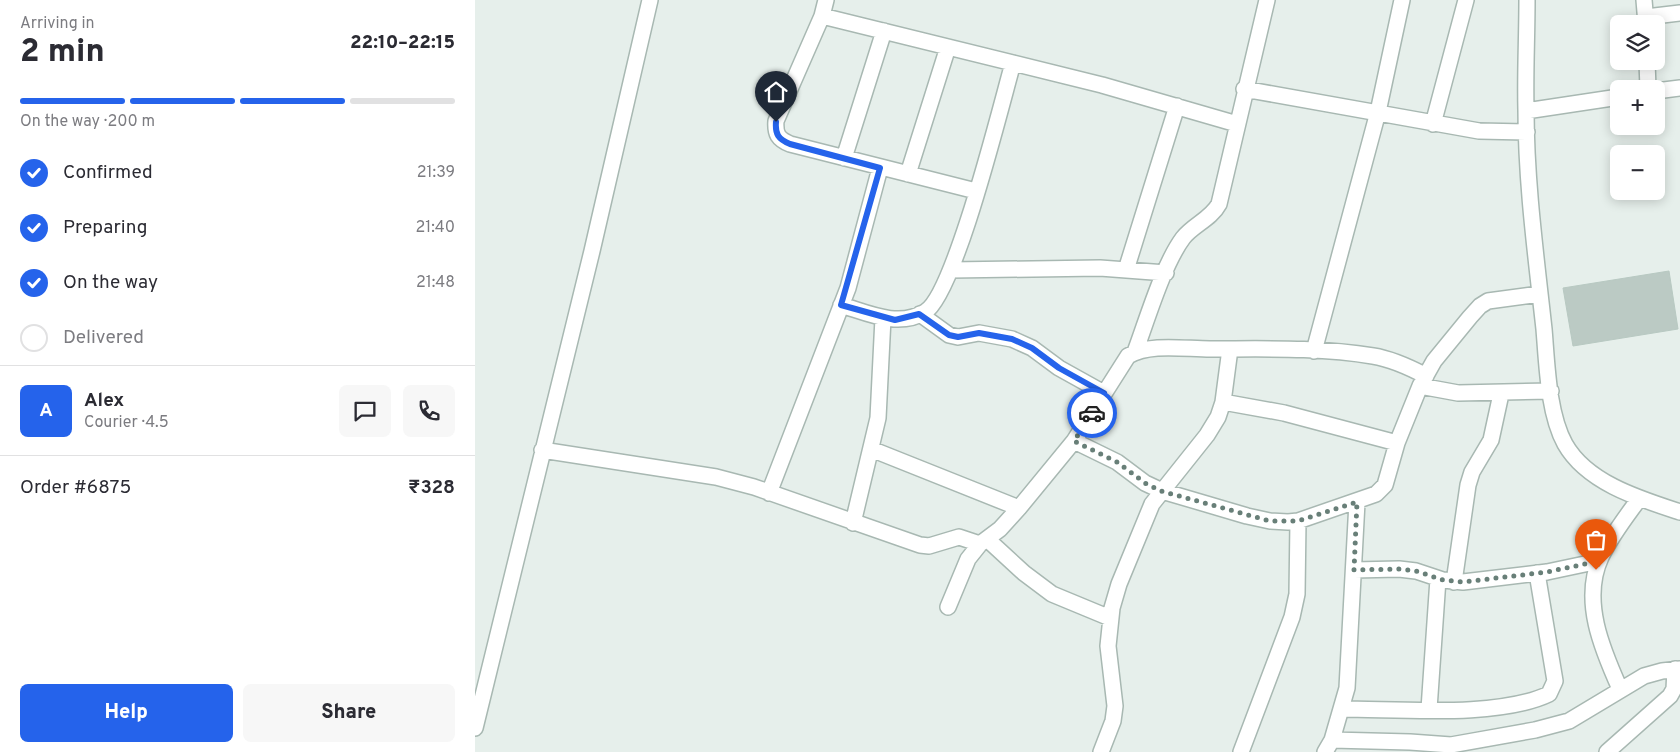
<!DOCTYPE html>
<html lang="en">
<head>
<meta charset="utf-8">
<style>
	:root { --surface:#fff; --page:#f7f7f7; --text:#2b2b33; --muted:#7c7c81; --line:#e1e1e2; --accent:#2563eb }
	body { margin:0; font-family:Overpass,sans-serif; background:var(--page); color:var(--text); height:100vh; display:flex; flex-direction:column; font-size:19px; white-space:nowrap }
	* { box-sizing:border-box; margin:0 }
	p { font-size:16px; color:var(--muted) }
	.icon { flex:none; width:28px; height:28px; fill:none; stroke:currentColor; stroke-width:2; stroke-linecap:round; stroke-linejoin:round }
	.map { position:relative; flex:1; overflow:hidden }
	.side { display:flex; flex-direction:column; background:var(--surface); width:475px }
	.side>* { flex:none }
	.tools { position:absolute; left:1135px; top:15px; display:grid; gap:10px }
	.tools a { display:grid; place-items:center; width:55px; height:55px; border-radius:8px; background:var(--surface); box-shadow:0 2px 12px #0003; font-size:25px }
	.pin { position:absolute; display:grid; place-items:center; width:42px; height:42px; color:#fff; margin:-51px -21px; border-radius:50% 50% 50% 0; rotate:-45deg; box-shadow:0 0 5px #0007 }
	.pin .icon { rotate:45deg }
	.courier { position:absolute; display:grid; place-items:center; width:50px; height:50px; margin:-25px; border:4px solid #2563eb; border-radius:50%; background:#fff; color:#222; box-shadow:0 1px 6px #0007 }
	.summary em { font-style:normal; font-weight:800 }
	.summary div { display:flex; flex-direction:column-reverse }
	.summary { display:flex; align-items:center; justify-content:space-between; height:85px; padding:0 20px }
	h1 { font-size:32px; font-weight:800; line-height:38px }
	.bar { display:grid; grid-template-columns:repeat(4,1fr); gap:8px 5px; align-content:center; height:60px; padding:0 20px }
	.bar i { height:6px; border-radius:4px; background:var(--line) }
	.bar .selected { background:var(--accent) }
	.bar p { grid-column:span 4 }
	.line { display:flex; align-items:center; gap:12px; padding:0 20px; border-top:1px solid var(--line) }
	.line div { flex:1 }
	.round { display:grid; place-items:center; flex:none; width:52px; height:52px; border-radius:8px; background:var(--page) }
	ol { padding:0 20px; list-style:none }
	li { display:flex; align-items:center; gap:15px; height:55px }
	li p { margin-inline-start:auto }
	li .icon { padding:5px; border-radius:50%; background:var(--accent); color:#fff; stroke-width:4 }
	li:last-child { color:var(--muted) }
	li i { width:28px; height:28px; border:2px solid var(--line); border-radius:50% }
	.action { display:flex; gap:10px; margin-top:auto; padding:10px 20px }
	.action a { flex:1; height:58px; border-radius:8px; background:var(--accent); color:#fff; font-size:20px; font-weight:800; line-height:58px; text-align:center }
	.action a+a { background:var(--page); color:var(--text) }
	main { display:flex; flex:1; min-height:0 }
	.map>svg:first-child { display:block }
	.building { fill:#bbcac4; stroke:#b8c9c2 }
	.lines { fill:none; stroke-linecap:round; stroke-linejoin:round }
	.minor-casing { stroke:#a8b8b2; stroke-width:18 }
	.minor { stroke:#fff; stroke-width:15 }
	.done { stroke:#687f78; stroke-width:5; stroke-dasharray:0 9 }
	.route { stroke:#2563eb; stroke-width:6 }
</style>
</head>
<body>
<main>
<section class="side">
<div class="summary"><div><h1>2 min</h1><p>Arriving in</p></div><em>22:10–22:15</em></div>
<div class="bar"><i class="selected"></i><i class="selected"></i><i class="selected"></i><i></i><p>On the way · 200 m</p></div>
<ol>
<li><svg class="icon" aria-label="check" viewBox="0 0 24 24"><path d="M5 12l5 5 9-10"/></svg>Confirmed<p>21:39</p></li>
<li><svg class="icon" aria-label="check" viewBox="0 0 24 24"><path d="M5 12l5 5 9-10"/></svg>Preparing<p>21:40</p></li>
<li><svg class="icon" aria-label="check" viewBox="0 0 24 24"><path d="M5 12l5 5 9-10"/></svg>On the way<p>21:48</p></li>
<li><i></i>Delivered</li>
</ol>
<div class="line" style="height:90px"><b class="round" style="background:var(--accent);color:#fff">A</b><div><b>Alex</b><p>Courier · 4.5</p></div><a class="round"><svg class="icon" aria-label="chat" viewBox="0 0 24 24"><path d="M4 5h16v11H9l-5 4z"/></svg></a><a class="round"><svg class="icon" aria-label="phone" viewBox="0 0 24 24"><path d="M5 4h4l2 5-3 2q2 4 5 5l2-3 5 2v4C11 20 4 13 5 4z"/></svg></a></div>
<div class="line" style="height:65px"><div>Order #6875</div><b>₹328</b></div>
<div class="action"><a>Help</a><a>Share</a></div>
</section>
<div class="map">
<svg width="1205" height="752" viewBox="0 0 1205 752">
	<rect width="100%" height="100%" fill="#e6efeb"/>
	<path class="building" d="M 1194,271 L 1203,329 L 1098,346 L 1088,288 Z"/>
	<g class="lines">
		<g class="minor-casing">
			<path id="minor" d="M 351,0 L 347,16 L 301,121 C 300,134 303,139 315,144 L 501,191
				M 1052,0 C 1052,37 1050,73 1051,110 C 1051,183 1061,256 1069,329 C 1072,364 1073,413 1090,444 C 1112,483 1165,499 1205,512
				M 1169,0 L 1171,24
				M 347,16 L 627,85 L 762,124
				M 1171,17 L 1205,13
				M 1172,61 L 1173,89
				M 769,89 L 1004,131 L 1052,132
				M 1181,91 L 1205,88
				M 1051,111 L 1144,97
				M 958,124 L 991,0
				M 369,158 L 409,31
				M 433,174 L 473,47
				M 476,270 L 625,268 L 691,273
				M 651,270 L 702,106
				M 366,305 C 393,313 423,328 450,312 C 480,294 526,105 538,63
				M 445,314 L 474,335 L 483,337 L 504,333 L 537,339 L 557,348 L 584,368 L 629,393
				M 839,351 L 903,112 L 927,0
				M 660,352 C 672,320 688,265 708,238 C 718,225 736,219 744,204 L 792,0
				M 945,386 L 983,393 L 1076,391
				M 748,402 L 809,413 L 922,443
				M 599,441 L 642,462 L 670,483 L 687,491 L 772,516 L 795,521 L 813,522 L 823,521 L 901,494 L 910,485 L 922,443 L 945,386 L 959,361 L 995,317 L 1005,306 L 1013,301 L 1065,294
				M 396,449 L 544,508
				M 67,450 L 241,477 L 279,487 L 445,545 L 454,546 L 484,537 L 505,544
				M 294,493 L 373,288 L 405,168
				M 378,523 L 403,418 L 408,318
				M 512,539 L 549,573 L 577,594 L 635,618
				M 879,570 L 924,569 L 941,571 L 968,580 L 988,582 L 1072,572 L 1124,561
				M 979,582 L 993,485 L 997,472 L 1016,440 L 1026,394
				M 473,607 L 493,559 L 505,544 L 525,529 L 544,508 L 599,441 L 653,356 C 675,343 709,349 735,349 C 789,349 844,347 898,356 C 917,359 934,367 951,376
				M 1145,689 C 1127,649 1106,600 1126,557 C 1136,536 1151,517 1164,499
				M 867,709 C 925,709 1024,718 1074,694 L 1080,681 L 1062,573
				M 954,709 L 963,579
				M 0,728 L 117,251 L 175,0
				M 857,740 L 935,742 L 976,745 L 1060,730 L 1094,721 L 1169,676 L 1187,671 L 1205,669
				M 626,752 L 638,721 L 640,706 L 633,646 L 637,608 L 644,584 L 677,504 L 732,435 L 743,417 L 748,402 L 755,349
				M 766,752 L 817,617 L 822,594 L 823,521
				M 850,752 L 857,740 L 872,688 L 882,502
				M 1132,752 L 1195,696 L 1199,689 L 1200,669"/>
		</g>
		<use href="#minor" class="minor"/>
	</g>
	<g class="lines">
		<path class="done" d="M 617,413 L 599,441 L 642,462 L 670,483 L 686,491 L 795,521 L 823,521 L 882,502 L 879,570 L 924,569 L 941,571 L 968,580 L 988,582 L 1072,572 L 1124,561 L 1121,570"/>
		<path class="route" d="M 301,122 C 300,134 303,139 315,144 L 405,168 L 366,305 L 420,320 L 444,314 L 474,335 L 483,337 L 504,333 L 537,339 L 557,348 L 584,368 L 629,393 L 617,413"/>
	</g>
</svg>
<div class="tools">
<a><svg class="icon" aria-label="layers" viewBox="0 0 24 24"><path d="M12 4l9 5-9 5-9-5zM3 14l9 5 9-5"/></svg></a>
<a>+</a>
<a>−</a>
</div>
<div class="pin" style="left:1121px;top:570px;background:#ea580c"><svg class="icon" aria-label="bag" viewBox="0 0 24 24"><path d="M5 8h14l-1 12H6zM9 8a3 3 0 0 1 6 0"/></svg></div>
<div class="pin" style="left:301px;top:122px;background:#1f2937"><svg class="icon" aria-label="home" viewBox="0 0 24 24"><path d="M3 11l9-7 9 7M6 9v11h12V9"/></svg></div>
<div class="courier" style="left:617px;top:413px"><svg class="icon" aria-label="car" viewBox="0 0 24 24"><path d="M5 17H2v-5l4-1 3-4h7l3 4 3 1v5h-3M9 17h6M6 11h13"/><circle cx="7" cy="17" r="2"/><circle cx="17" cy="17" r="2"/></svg></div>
</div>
</main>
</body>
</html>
